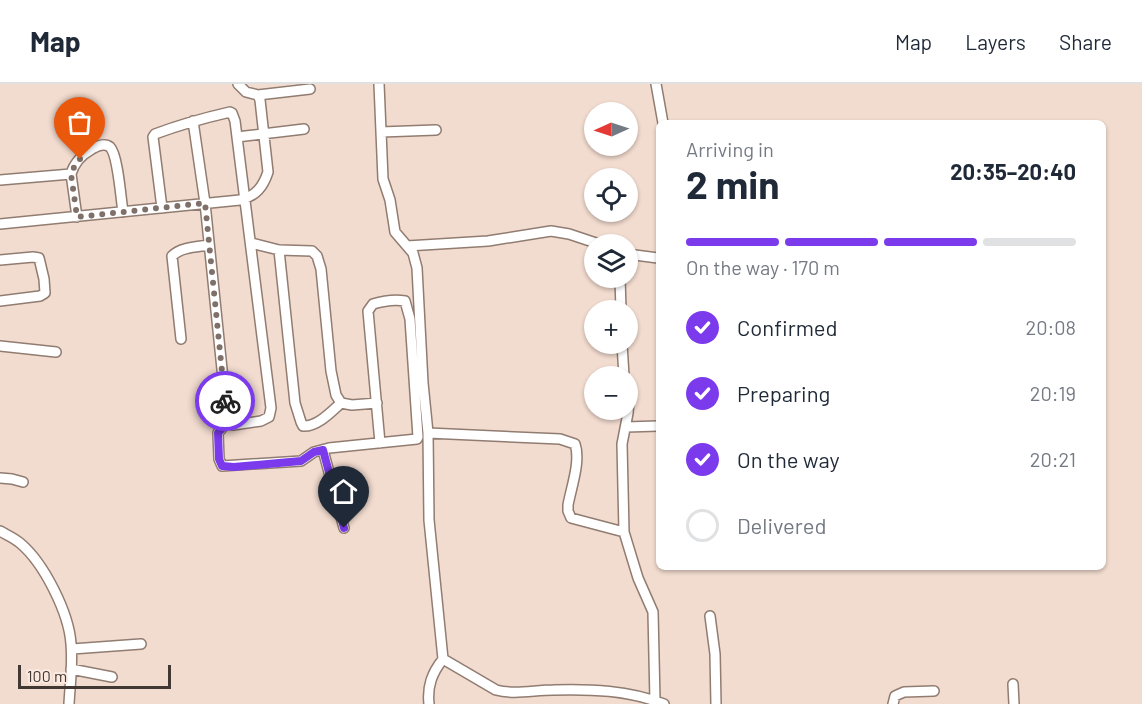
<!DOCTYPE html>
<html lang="en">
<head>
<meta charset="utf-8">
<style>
	:root { --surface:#fff; --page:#f6f6f7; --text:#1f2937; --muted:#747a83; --line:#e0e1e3; --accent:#7c3aed }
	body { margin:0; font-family:Barlow,sans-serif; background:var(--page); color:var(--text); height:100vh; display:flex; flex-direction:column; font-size:22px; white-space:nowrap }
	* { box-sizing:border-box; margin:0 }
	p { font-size:20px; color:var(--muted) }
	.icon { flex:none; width:33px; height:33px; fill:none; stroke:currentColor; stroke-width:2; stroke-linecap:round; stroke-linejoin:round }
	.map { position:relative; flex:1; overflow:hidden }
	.sheet { position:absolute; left:656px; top:36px; width:450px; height:450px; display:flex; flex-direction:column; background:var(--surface); border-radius:9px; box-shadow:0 2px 4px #0004 }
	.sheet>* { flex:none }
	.needle { width:39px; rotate:267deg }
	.tools { position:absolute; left:584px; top:18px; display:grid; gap:12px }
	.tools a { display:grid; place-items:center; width:54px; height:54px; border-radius:50%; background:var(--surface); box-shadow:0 2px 4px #0004; font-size:30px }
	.scale { position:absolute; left:18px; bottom:15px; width:153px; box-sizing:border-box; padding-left:6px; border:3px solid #413833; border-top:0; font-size:16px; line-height:21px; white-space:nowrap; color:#413833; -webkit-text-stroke:4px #fce9e0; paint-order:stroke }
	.pin { position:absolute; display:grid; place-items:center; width:51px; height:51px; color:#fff; margin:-62px -26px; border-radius:50% 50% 50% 0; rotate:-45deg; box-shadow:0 0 6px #0007 }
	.pin .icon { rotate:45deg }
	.courier { position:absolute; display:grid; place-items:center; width:60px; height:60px; margin:-30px; border:4px solid #7c3aed; border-radius:50%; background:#fff; color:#222; box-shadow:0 2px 8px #0007 }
	.headline em { font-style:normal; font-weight:700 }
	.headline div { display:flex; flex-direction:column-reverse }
	.headline { display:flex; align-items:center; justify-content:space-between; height:102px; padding:0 30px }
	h1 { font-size:39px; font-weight:700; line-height:45px }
	.bar { display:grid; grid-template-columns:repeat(4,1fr); gap:9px 6px; align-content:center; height:72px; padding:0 30px }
	.bar i { height:8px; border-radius:4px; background:var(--line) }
	.bar .selected { background:var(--accent) }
	.bar p { grid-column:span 4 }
	ol { padding:0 30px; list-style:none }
	li { display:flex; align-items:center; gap:18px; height:66px }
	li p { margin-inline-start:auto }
	li .icon { padding:6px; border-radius:50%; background:var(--accent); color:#fff; stroke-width:4 }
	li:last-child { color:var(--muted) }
	li i { width:33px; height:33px; border:3px solid var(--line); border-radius:50% }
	header { display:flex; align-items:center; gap:36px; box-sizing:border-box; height:84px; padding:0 30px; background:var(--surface); border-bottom:2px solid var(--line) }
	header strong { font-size:28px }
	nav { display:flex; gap:33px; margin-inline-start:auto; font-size:21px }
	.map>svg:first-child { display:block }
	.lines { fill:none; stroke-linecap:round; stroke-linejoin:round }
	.street-casing { stroke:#917c71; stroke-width:12 }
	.street { stroke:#fff; stroke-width:9 }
	.done { stroke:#7f716a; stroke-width:6; stroke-dasharray:0 10.8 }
	.route { stroke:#7c3aed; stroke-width:8 }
</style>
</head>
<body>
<header>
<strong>Map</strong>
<nav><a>Map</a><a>Layers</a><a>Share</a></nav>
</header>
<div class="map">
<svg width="1142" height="620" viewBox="0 0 1142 620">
	<rect width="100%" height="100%" fill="#f2dbcf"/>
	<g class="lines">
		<g class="street-casing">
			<path id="street" d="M 379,0 L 383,95 L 390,116 L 395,148 L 413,169 L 417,184 L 423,299 L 428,349 L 429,436 L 443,575
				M 656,0 L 663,39
				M 258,11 L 310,5
				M 381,48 L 436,46
				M 237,53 L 304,45
				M 0,96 L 71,90
				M 162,124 L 153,53 L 155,50 C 179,41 204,34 230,28 L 232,29 L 235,37 L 271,324 L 269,333 L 261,337 L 233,341 L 228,337 L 227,334 L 205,119 L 193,37
				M 77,133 L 71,90 C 74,79 83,70 92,65 C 97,62 105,59 110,63 C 118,71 121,116 123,128
				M 0,140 L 240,116 C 256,112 263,103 268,88 L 260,16 L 258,11 L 246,8 L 238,0
				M 251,159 L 279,166 L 312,167 L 317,172 L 321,185 L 331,287 L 336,311 L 341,319 L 352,321 L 377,319
				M 407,162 L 488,157 L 551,147 L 569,150 L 599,160
				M 279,166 L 295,319 L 301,338 L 303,342 C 317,343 331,328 341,319
				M 627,170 L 658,174
				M 0,176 L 33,173 L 39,174 L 44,195 L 45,209 L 40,212 L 0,217
				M 620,194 L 621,226
				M 181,255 L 172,172 C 181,163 197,163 209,161
				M 622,260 L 624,292
				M 0,262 L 56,268
				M 627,307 L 629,315 L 628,329 L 622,360 L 624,448 L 638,494 L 653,528 L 655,617
				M 228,337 L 218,349 L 219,375 L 222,382 L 301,377 L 314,368 L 329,364 L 417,355 L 418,353 L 410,235 L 405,217 C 394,215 383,217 373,220 L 368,227 L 380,359
				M 626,343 L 658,342
				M 428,349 L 560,355 L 575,360 C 581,377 571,404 568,421 L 568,427 L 571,434 L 624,448
				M 323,366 L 344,444
				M 0,394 L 12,395 L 23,398
				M 0,447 C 7,451 14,454 20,459 C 44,479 69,529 71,560 C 73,580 70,600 69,620
				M 710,532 L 715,570 L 716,620
				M 72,565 L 141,560
				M 71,585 L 112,593
				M 1013,600 L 1014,620
				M 429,620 C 427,602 432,589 443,575 L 496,606 C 515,611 534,606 553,606 C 591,605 628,606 664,620
				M 893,620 L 895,612 L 904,608 L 934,607"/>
		</g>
		<use href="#street" class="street"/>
	</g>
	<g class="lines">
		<path class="done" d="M 80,75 L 73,85 L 71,90 L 77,133 L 205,119 L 225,317"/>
		<path class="route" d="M 225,317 L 227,334 L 228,338 L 218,349 L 219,375 L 222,382 L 234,383 L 301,377 L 314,368 L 323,366 L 344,444"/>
	</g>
</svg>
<div class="tools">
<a><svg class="needle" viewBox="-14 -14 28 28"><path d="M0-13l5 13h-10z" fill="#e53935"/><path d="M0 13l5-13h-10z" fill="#747a83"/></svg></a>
<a><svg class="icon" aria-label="locate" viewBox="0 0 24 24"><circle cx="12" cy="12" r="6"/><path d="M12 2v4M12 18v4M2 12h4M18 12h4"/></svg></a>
<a><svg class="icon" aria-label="layers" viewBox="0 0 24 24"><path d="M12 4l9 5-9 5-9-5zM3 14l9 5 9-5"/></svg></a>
<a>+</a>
<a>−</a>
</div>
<div class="scale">100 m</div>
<div class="pin" style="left:80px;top:75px;background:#ea580c"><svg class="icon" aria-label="bag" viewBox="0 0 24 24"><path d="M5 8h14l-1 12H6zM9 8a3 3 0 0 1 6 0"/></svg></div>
<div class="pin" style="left:344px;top:444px;background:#1f2937"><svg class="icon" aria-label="home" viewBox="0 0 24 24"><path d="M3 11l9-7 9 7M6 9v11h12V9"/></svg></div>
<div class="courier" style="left:225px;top:317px"><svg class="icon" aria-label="bike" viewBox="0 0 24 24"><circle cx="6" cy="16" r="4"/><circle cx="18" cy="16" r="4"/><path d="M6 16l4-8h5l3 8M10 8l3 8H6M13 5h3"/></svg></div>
<section class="sheet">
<div class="headline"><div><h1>2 min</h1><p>Arriving in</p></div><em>20:35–20:40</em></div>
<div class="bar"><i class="selected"></i><i class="selected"></i><i class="selected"></i><i></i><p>On the way · 170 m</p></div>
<ol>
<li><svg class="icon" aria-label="check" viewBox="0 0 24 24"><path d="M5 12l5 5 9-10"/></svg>Confirmed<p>20:08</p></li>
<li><svg class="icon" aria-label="check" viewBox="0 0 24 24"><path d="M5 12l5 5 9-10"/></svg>Preparing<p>20:19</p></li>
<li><svg class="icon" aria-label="check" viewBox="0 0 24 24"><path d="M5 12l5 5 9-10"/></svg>On the way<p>20:21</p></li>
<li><i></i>Delivered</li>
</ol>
</section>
</div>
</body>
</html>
